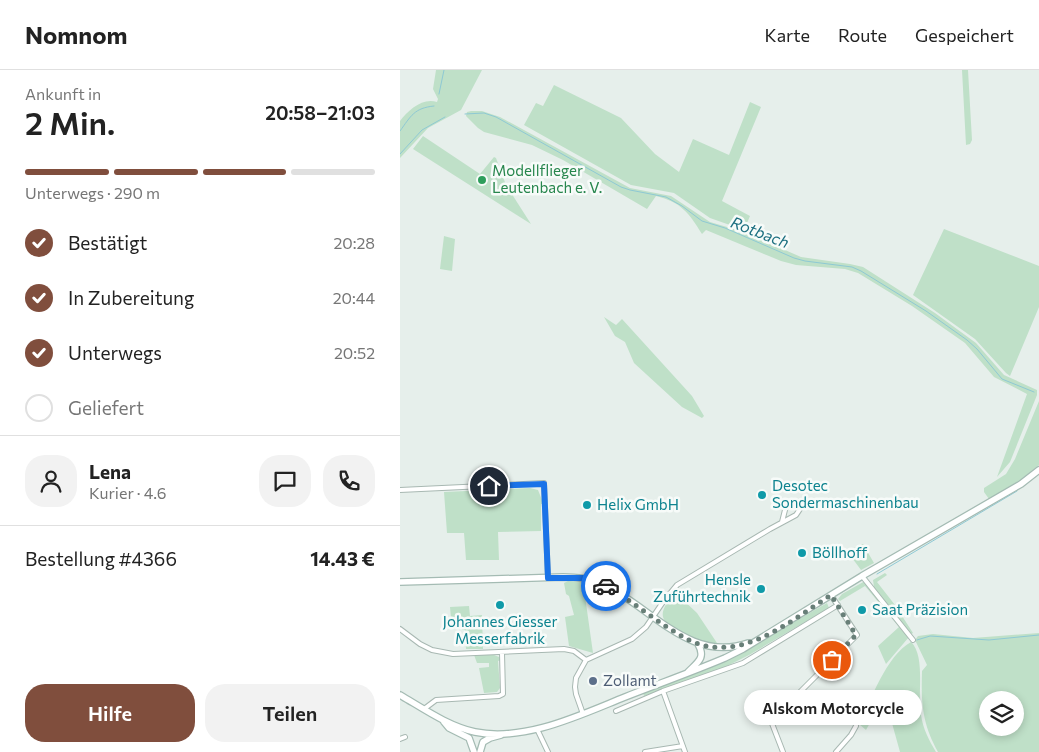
<!DOCTYPE html>
<html lang="de">
<head>
<meta charset="utf-8">
<style>
	:root { --surface:#fff; --page:#f2f2f2; --text:#222; --muted:#767676; --line:#e0e0e0; --accent:#804e3d }
	body { margin:0; font-family:Commissioner,sans-serif; background:var(--page); color:var(--text); height:100vh; display:flex; flex-direction:column; font-size:19px; white-space:nowrap }
	* { box-sizing:border-box; margin:0 }
	p { font-size:16px; color:var(--muted) }
	.icon { flex:none; width:28px; height:28px; fill:none; stroke:currentColor; stroke-width:2; stroke-linecap:round; stroke-linejoin:round }
	.map { position:relative; flex:1; overflow:hidden }
	.panel { display:flex; flex-direction:column; background:var(--surface); width:400px }
	.panel>* { flex:none }
	.controls { position:absolute; left:579px; top:621px; display:grid; gap:10px }
	.controls a { display:grid; place-items:center; width:45px; height:45px; border-radius:50%; background:var(--surface); box-shadow:0 2px 8px #0003; font-size:25px }
	.pin { position:absolute; display:grid; place-items:center; width:42px; height:42px; color:#fff; margin:-21px; border:2px solid #fff; border-radius:50%; box-shadow:0 1px 5px #0007 }
	.courier { position:absolute; display:grid; place-items:center; width:50px; height:50px; margin:-25px; border:4px solid #1a73e8; border-radius:50%; background:#fff; color:#222; box-shadow:0 1px 6px #0007 }
	.bubble { position:absolute; height:35px; border-radius:18px; background:var(--surface); box-shadow:0 2px 8px #0003; font-size:16px; font-weight:600; line-height:35px; text-align:center }
	.headline em { font-style:normal; font-weight:600 }
	.headline div { display:flex; flex-direction:column-reverse }
	.headline { display:flex; align-items:center; justify-content:space-between; height:85px; padding:0 25px }
	h1 { font-size:32px; font-weight:600; line-height:38px }
	.bar { display:grid; grid-template-columns:repeat(4,1fr); gap:8px 5px; align-content:center; height:60px; padding:0 25px }
	.bar i { height:6px; border-radius:4px; background:var(--line) }
	.bar .on { background:var(--accent) }
	.bar p { grid-column:span 4 }
	.line { display:flex; align-items:center; gap:12px; padding:0 25px; border-top:1px solid var(--line) }
	.line div { flex:1 }
	.round { display:grid; place-items:center; flex:none; width:52px; height:52px; border-radius:20px; background:var(--page) }
	ol { padding:0 25px; list-style:none }
	li { display:flex; align-items:center; gap:15px; height:55px }
	li p { margin-inline-start:auto }
	li .icon { padding:5px; border-radius:50%; background:var(--accent); color:#fff; stroke-width:4 }
	li:last-child { color:var(--muted) }
	li i { width:28px; height:28px; border:2px solid var(--line); border-radius:50% }
	.primary-button { display:flex; gap:10px; margin-top:auto; padding:10px 25px }
	.primary-button a { flex:1; height:58px; border-radius:20px; background:var(--accent); color:#fff; font-size:20px; font-weight:600; line-height:58px; text-align:center }
	.primary-button a+a { background:var(--page); color:var(--text) }
	header { display:flex; align-items:center; gap:30px; box-sizing:border-box; height:70px; padding:0 25px; background:var(--surface); border-bottom:1px solid var(--line) }
	header strong { font-size:24px }
	nav { display:flex; gap:28px; margin-inline-start:auto; font-size:18px }
	main { display:flex; flex:1; min-height:0 }
	.map>svg:first-child { display:block }
	.green { fill:#bfe0c8; fill-rule:evenodd }
	.lines { fill:none; stroke-linecap:round; stroke-linejoin:round }
	.stream { stroke:#8ec9d4; stroke-width:1 }
	.minor-casing { stroke:#a8b8b2; stroke-width:6 }
	.secondary-casing { stroke:#a4bbb3; stroke-width:8 }
	.minor { stroke:#fff; stroke-width:4 }
	.secondary { stroke:#fff; stroke-width:5.5 }
	.done { stroke:#687f78; stroke-width:5; stroke-dasharray:0 9 }
	.route { stroke:#1a73e8; stroke-width:6 }
	.leisure-dot { fill:#2e9e5b; stroke:#f7fbf9; stroke-width:2 }
	.culture-dot { fill:#0f9aa8; stroke:#f7fbf9; stroke-width:2 }
	.service-dot { fill:#5c6f8a; stroke:#f7fbf9; stroke-width:2 }
	.labels { text-anchor:middle; stroke-width:5; stroke-linejoin:round; paint-order:stroke }
	.leisure-label { font-size:15px; fill:#27864d; stroke:#f7fbf9; text-anchor:start }
	.culture-label { font-size:15px; fill:#0d838f; stroke:#f7fbf9; text-anchor:start }
	.service-label { font-size:15px; fill:#4e5e75; stroke:#f7fbf9; text-anchor:start }
	.water-label { font-size:16px; font-style:italic; fill:#1c6f80; stroke:#f7fbf9 }
</style>
</head>
<body>
<header>
<strong>Nomnom</strong>
<nav><a>Karte</a><a>Route</a><a>Gespeichert</a></nav>
</header>
<main>
<section class="panel">
<div class="headline"><div><h1>2 Min.</h1><p>Ankunft in</p></div><em>20:58–21:03</em></div>
<div class="bar"><i class="on"></i><i class="on"></i><i class="on"></i><i></i><p>Unterwegs · 290 m</p></div>
<ol>
<li><svg class="icon" aria-label="check" viewBox="0 0 24 24"><path d="M5 12l5 5 9-10"/></svg>Bestätigt<p>20:28</p></li>
<li><svg class="icon" aria-label="check" viewBox="0 0 24 24"><path d="M5 12l5 5 9-10"/></svg>In Zubereitung<p>20:44</p></li>
<li><svg class="icon" aria-label="check" viewBox="0 0 24 24"><path d="M5 12l5 5 9-10"/></svg>Unterwegs<p>20:52</p></li>
<li><i></i>Geliefert</li>
</ol>
<div class="line" style="height:90px"><a class="round"><svg class="icon" aria-label="person" viewBox="0 0 24 24"><circle cx="12" cy="8" r="4"/><path d="M4 21q1-7 8-7t8 7"/></svg></a><div><b>Lena</b><p>Kurier · 4.6</p></div><a class="round"><svg class="icon" aria-label="chat" viewBox="0 0 24 24"><path d="M4 5h16v11H9l-5 4z"/></svg></a><a class="round"><svg class="icon" aria-label="phone" viewBox="0 0 24 24"><path d="M5 4h4l2 5-3 2q2 4 5 5l2-3 5 2v4C11 20 4 13 5 4z"/></svg></a></div>
<div class="line" style="height:65px"><div>Bestellung #4366</div><b>14.43 €</b></div>
<div class="primary-button"><a>Hilfe</a><a>Teilen</a></div>
</section>
<div class="map">
<svg width="639" height="682" viewBox="0 0 639 682">
	<rect width="100%" height="100%" fill="#e6efeb"/>
	<path class="green" d="M 36,0 L 82,0 L 61,40 L 28,58 L 0,88 L 0,51 C 8,40 23,27 37,32 L 38,29 L 33,19 Z
		M 562,0 L 568,0 L 572,70 L 570,74 L 566,75 Z
		M 154,15 L 221,48 L 255,84 L 279,102 L 293,69 L 329,85 L 350,32 L 361,37 L 322,131 L 350,146 L 344,160 L 310,148 L 274,123 L 231,115 L 124,55 L 136,33 L 143,36 Z
		M 71,41 L 82,41 L 100,47 L 230,118 L 271,126 L 310,152 L 344,162 L 401,187 L 450,194 L 463,197 L 535,243 L 576,273 L 604,305 L 637,320 L 637,325 L 610,392 L 597,407 L 627,324 L 594,307 L 565,273 L 512,236 L 458,203 L 445,199 L 396,195 L 381,191 L 306,160 L 302,164 C 289,143 281,132 256,126 L 247,139 L 163,90 L 132,75 L 84,62 L 78,58 L 66,46 L 67,42 Z
		M 23,66 L 80,104 L 94,87 L 96,88 L 106,115 L 131,154 L 13,79 Z
		M 544,159 L 639,196 L 639,237 L 610,306 L 606,303 L 575,269 L 513,225 Z
		M 44,166 L 55,169 L 52,201 L 40,199 Z
		M 204,247 L 216,255 L 222,249 L 292,326 L 304,346 L 302,348 L 282,337 L 234,293 L 225,272 L 215,266 Z
		M 639,331 L 639,395 L 622,409 L 589,429 L 584,422 L 584,418 L 606,404 L 615,389 Z
		M 130,418 L 138,420 L 142,430 L 142,434 L 141,434 L 141,461 L 98,462 L 99,490 L 66,490 L 64,463 L 47,463 L 44,422 Z
		M 463,474 L 474,493 L 461,500 L 447,481 Z
		M 485,503 L 487,505 L 477,512 L 495,535 L 513,563 L 511,564 L 508,561 L 474,517 L 473,510 Z
		M 168,511 L 183,512 L 193,583 L 169,576 L 165,547 L 174,545 L 169,526 L 166,524 L 164,513 Z
		M 465,511 L 509,567 L 486,594 L 478,576 L 499,557 L 465,516 L 440,531 L 438,529 L 442,524 Z
		M 273,525 L 279,526 L 297,543 L 319,576 C 306,574 266,560 263,547 C 261,539 269,530 273,525 Z
		M 427,533 L 429,538 L 349,585 L 323,598 L 244,626 L 243,623 L 247,622 L 340,583 Z
		M 69,536 L 70,546 L 82,545 L 83,579 L 66,579 L 65,560 L 62,560 L 62,548 L 51,548 L 50,537 Z
		M 639,563 L 639,682 L 538,682 C 522,653 521,633 522,601 L 527,595 L 515,570 L 518,566 L 533,564 L 573,568 ZM 588,630 L 615,630 L 615,658 L 588,658 Z
		M 511,572 C 526,586 517,626 521,645 C 523,659 529,670 536,682 L 500,682 L 490,646 L 476,642 L 466,660 L 459,654 C 471,630 486,586 511,572 Z
		M 74,585 L 94,585 L 99,587 L 101,590 L 98,591 L 100,618 L 97,622 L 84,623 L 79,598 L 89,597 L 89,593 L 77,593 Z"/>
	<g class="lines">
		<path class="stream" d="M 39,24 L 44,0
			M 65,44 L 84,43 L 96,47 L 221,117 L 230,120 L 266,127 L 282,136 L 302,151 L 325,158 L 394,188 L 405,191 L 452,197 L 461,201 L 526,241 L 567,270 L 577,279 L 602,309 L 634,322
			M 0,61 C 11,46 14,38 34,36
			M 0,84 L 22,60 L 45,47
			M 477,504 L 617,421
			M 517,570 L 530,566 L 589,570 L 639,565"/>
		<g class="minor-casing">
			<path id="minor" d="M 0,420 L 144,413 L 148,508
				M 462,506 L 513,570
				M 0,559 L 20,574 L 32,580 L 53,584 L 164,579 L 174,581 L 186,590
				M 263,621 L 285,682
				M 24,639 L 36,630 L 99,626 L 103,624 L 102,583
				M 216,641 L 263,621 L 343,593 L 438,535
				M 183,644 L 176,624 L 175,617 L 176,608 L 186,590 L 232,569 L 246,557 L 263,532 L 277,515 L 370,459 L 396,445 L 400,439 L 397,433 L 391,432 L 386,436 L 382,452
				M 137,659 L 148,682
				M 0,669 L 5,667
				M 245,682 L 283,676
				M 383,682 L 371,651 L 457,565 L 431,525
				M 436,682 L 451,665 L 456,656"/>
		</g>
		<g class="secondary-casing">
			<path id="secondary" d="M 0,512 L 163,507 C 176,507 188,508 200,513 C 249,534 289,594 348,573
				M 288,602 C 298,592 306,588 298,574
				M 0,625 C 24,639 48,656 75,662 C 125,672 180,645 225,627 C 258,614 292,602 325,588 L 343,579 L 462,506 L 621,414 L 639,400
				M 44,652 L 49,658 L 69,668 L 74,682
				M 80,682 L 83,672 L 90,668 L 101,665"/>
		</g>
		<use href="#minor" class="minor"/>
		<use href="#secondary" class="secondary"/>
	</g>
	<g class="lines">
		<path class="done" d="M 206,516 C 234,532 260,555 289,570 C 340,595 390,551 431,525 L 456,565 L 432,590"/>
		<path class="route" d="M 89,416 L 144,414 L 148,508 L 183,508 L 206,516"/>
	</g>
	<circle class="leisure-dot" cx="82" cy="110" r="5"/>
	<g class="culture-dot">
		<circle cx="362" cy="425" r="5"/>
		<circle cx="187" cy="435" r="5"/>
		<circle cx="402" cy="483" r="5"/>
		<circle cx="361" cy="519" r="5"/>
		<circle cx="100" cy="535" r="5"/>
		<circle cx="462" cy="540" r="5"/>
	</g>
	<circle class="service-dot" cx="193" cy="611" r="5"/>
	<g class="labels">
		<g class="leisure-label">
			<text x="92" y="106">Modellflieger<tspan x="92" dy="17">Leutenbach e. V.</tspan></text>
		</g>
		<g class="culture-label">
			<text x="372" y="421">Desotec<tspan x="372" dy="17">Sondermaschinenbau</tspan></text>
			<text x="197" y="440">Helix GmbH</text>
			<text x="412" y="488">Böllhoff</text>
			<text x="351" y="515" text-anchor="end">Hensle<tspan x="351" dy="17">Zuführtechnik</tspan></text>
			<text x="472" y="545">Saat Präzision</text>
			<text x="100" y="557" text-anchor="middle">Johannes Giesser<tspan x="100" dy="17">Messerfabrik</tspan></text>
		</g>
		<g class="service-label">
			<text x="203" y="616">Zollamt</text>
		</g>
		<g class="water-label">
			<text transform="translate(360 162) rotate(21)" y="6">Rotbach</text>
		</g>
	</g>
</svg>
<div class="controls">
<a><svg class="icon" aria-label="layers" viewBox="0 0 24 24"><path d="M12 4l9 5-9 5-9-5zM3 14l9 5 9-5"/></svg></a>
</div>
<div class="pin" style="left:432px;top:590px;background:#ea580c"><svg class="icon" aria-label="bag" viewBox="0 0 24 24"><path d="M5 8h14l-1 12H6zM9 8a3 3 0 0 1 6 0"/></svg></div>
<div class="pin" style="left:89px;top:416px;background:#1f2937"><svg class="icon" aria-label="home" viewBox="0 0 24 24"><path d="M3 11l9-7 9 7M6 9v11h12V9"/></svg></div>
<div class="courier" style="left:206px;top:516px"><svg class="icon" aria-label="car" viewBox="0 0 24 24"><path d="M5 17H2v-5l4-1 3-4h7l3 4 3 1v5h-3M9 17h6M6 11h13"/><circle cx="7" cy="17" r="2"/><circle cx="17" cy="17" r="2"/></svg></div>
<div class="bubble" style="left:344px;top:620px;width:178px">Alskom Motorcycle</div>
</div>
</main>
</body>
</html>
